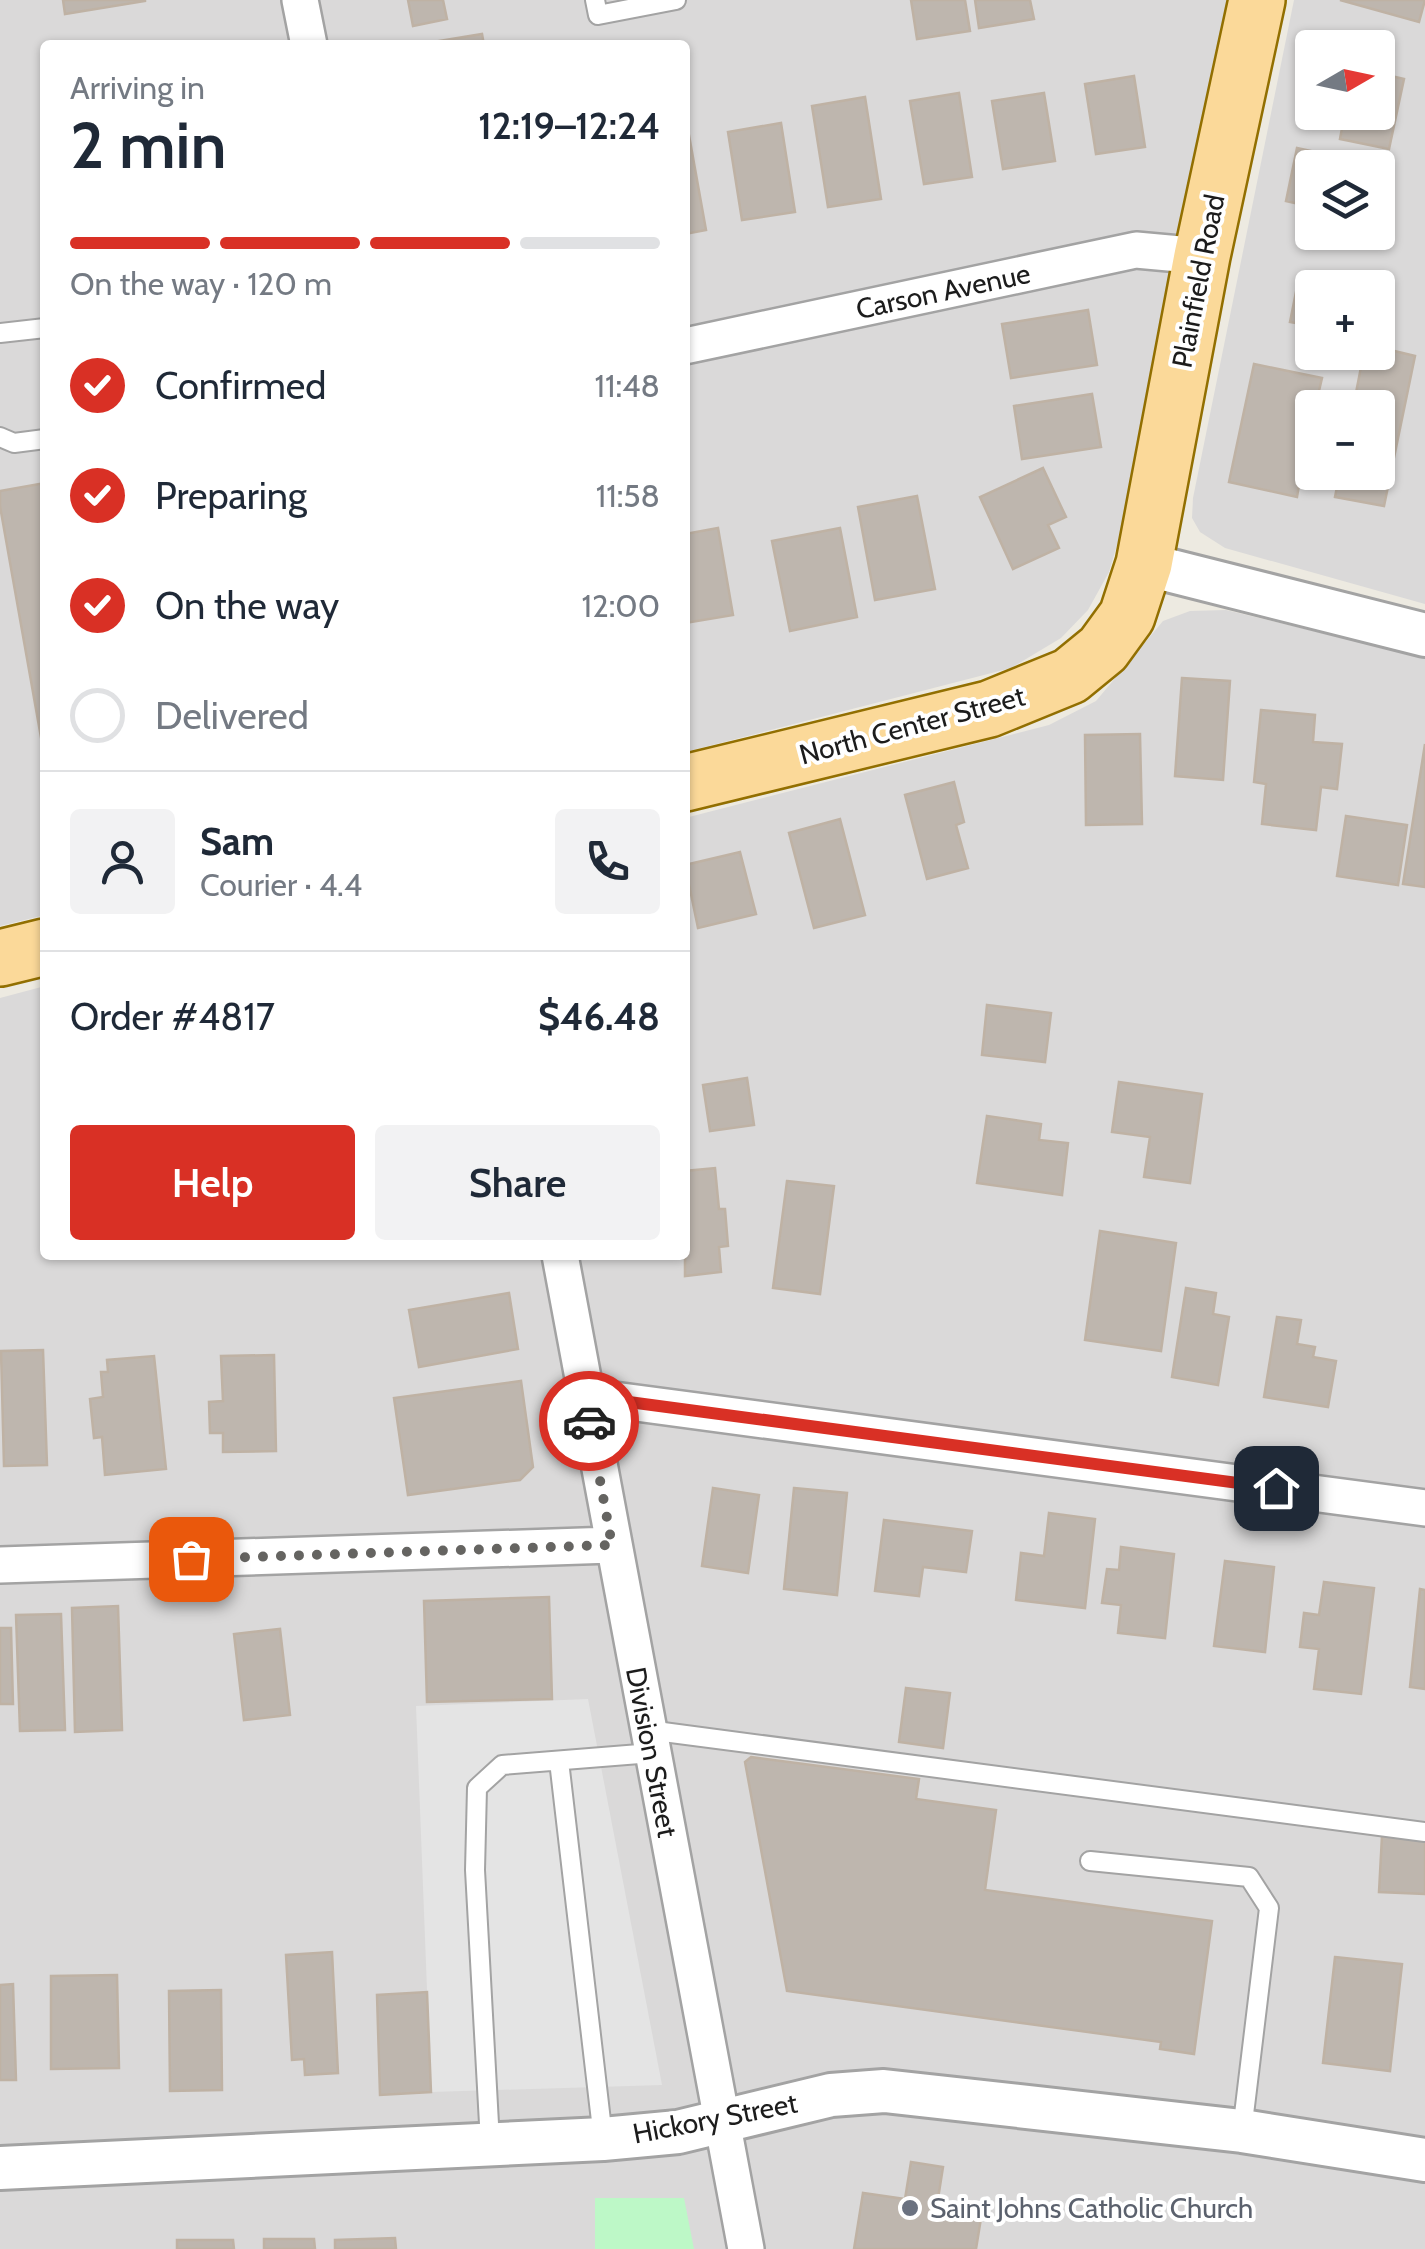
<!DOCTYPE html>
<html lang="en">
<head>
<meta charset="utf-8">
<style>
	:root { --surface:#fff; --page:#f2f2f3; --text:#1f2937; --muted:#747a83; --line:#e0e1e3; --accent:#d93025 }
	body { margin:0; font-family:Cabin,sans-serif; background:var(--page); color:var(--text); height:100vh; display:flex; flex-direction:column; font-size:38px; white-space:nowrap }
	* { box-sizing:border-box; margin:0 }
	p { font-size:32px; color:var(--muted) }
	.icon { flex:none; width:55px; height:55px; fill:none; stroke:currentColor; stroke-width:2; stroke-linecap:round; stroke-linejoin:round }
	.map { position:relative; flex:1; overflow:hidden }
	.panel { position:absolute; left:40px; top:40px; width:650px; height:1220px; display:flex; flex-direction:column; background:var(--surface); border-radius:10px; box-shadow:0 2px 8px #0004 }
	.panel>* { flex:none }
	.needle { width:65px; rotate:81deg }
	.fabs { position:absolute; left:1295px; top:30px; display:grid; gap:20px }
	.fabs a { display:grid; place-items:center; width:100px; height:100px; border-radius:10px; background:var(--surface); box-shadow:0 2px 8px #0004; font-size:50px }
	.pin { position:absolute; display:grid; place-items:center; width:85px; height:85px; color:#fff; margin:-42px; border-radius:20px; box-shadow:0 5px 15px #0006 }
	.courier { position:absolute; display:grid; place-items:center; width:100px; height:100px; margin:-50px; border:8px solid #d93025; border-radius:50%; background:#fff; color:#222; box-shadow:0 2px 12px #0007 }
	.overview em { font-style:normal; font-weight:600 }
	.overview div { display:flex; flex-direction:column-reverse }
	.overview { display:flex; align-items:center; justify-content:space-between; height:170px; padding:0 30px }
	h1 { font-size:65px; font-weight:600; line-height:75px }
	.bar { display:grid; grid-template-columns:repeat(4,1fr); gap:15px 10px; align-content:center; height:120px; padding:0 30px }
	.bar i { height:12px; border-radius:8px; background:var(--line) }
	.bar .selected { background:var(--accent) }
	.bar p { grid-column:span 4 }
	.line { display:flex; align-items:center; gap:25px; padding:0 30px; border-top:2px solid var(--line) }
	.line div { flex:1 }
	.round { display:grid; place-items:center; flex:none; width:105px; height:105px; border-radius:10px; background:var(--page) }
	ol { padding:0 30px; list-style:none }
	li { display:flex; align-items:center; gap:30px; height:110px }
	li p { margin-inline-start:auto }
	li .icon { padding:10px; border-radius:50%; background:var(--accent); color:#fff; stroke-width:4 }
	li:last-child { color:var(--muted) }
	li i { width:55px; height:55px; border:5px solid var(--line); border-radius:50% }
	.button { display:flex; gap:20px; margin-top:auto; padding:20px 30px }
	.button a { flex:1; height:115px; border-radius:10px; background:var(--accent); color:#fff; font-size:40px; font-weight:600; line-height:115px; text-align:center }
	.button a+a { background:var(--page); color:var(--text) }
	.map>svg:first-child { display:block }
	.residential { fill:#dad9d9; fill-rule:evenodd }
	.park { fill:#bdf8c7 }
	.parking { fill:#e4e4e4 }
	.building { fill:#beb6ae; stroke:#bfb2a4; stroke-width:2.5 }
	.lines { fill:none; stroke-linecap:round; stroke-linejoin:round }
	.service-casing { stroke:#a3a3a3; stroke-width:22 }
	.minor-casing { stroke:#a3a3a3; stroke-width:40 }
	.tertiary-casing { stroke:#a3a3a3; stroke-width:48 }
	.primary-casing { stroke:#926f01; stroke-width:60 }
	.service { stroke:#fff; stroke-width:18 }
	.minor { stroke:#fff; stroke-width:35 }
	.tertiary { stroke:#fff; stroke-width:42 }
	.primary { stroke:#fbd999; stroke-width:55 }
	.done { stroke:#656461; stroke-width:10; stroke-dasharray:0 18 }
	.route { stroke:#d93025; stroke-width:12 }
	.worship-dot { fill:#6b7280; stroke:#fff; stroke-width:4 }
	.labels { text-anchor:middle; stroke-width:8; stroke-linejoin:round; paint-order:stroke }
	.street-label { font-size:28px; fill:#1c1c1c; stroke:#fff }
	.worship-label { font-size:28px; fill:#5b616d; stroke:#fff; text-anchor:start }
</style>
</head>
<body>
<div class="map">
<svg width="1425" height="2249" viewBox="0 0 1425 2249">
	<rect width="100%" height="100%" fill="#edeae1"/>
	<path class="residential" d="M 0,0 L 1228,0 L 1122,528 L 1109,572 L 1088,610 L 1061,638 L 1011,668 L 685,752 L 685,45 L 45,45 L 45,915 L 0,926 Z
		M 1294,0 L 1425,0 L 1425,604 L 1225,548 L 1200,532 L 1192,518 L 1193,498 ZM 1312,48 L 1378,48 L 1378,112 L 1312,112 ZM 1312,168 L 1378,168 L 1378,232 L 1312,232 ZM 1312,288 L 1378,288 L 1378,352 L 1312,352 ZM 1312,408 L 1378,408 L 1378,472 L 1312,472 Z
		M 1226,610 L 1425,658 L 1425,2249 L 0,2249 L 0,998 L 45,986 L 45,1255 L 685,1255 L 685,818 L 1049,725 L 1096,701 L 1163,621 L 1190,611 Z"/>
	<path class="park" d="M 595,2198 L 684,2198 L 694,2249 L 595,2249 Z"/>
	<path class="parking" d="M 588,1699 L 662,2085 L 431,2092 L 416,1706 Z"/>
	<path class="building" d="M 63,0 L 145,0 L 145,1 L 65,14 Z
		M 408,0 L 443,0 L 447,19 L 413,26 Z
		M 911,0 L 965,0 L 970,31 L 917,39 Z
		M 975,0 L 1030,0 L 1034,19 L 979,28 Z
		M 1340,0 L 1425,0 L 1419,22 Z
		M 482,34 L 484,45 L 415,45 Z
		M 1378,73 L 1404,79 L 1389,149 L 1340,139 L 1345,112 L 1378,112 Z
		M 1134,76 L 1145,147 L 1096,154 L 1085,84 Z
		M 959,93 L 972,177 L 924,184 L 910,101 Z
		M 1044,93 L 1055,161 L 1003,169 L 992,101 Z
		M 865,97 L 881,199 L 828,207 L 812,106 Z
		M 685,113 L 706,230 L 685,234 Z
		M 781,123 L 795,212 L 742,220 L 728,132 Z
		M 1297,148 L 1370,164 L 1369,168 L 1312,168 L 1312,207 L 1286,201 Z
		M 1299,277 L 1343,285 L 1342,288 L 1312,288 L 1312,326 L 1290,322 Z
		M 1088,310 L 1097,365 L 1011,378 L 1002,324 Z
		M 1378,347 L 1415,356 L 1384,506 L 1335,497 L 1340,472 L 1378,472 L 1378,408 L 1353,408 L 1364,352 L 1378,352 Z
		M 1254,364 L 1322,378 L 1315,408 L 1312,408 L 1297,497 L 1229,482 Z
		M 1092,394 L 1101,447 L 1022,459 L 1014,406 Z
		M 1043,468 L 1066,517 L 1048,525 L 1059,548 L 1013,569 L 980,497 Z
		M 45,483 L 45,760 L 0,506 L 0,491 Z
		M 917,496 L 935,589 L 875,600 L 858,507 Z
		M 718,528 L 733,615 L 685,623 L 685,534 Z
		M 840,528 L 857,617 L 790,631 L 772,541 Z
		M 1182,678 L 1230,681 L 1223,780 L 1175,776 Z
		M 1261,710 L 1315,715 L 1313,742 L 1342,744 L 1337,789 L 1321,787 L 1316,830 L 1262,824 L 1266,784 L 1254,782 Z
		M 1140,734 L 1142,824 L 1086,825 L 1085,735 Z
		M 1425,744 L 1425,887 L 1403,884 Z
		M 954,782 L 964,822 L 956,825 L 968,868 L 927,879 L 905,795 Z
		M 1346,816 L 1407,825 L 1398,885 L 1337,876 Z
		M 840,819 L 865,915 L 814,928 L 789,833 Z
		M 740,852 L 756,914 L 698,928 L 685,865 Z
		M 987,1005 L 1051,1013 L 1045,1062 L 982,1055 Z
		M 747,1078 L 754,1125 L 710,1131 L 703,1085 Z
		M 1119,1082 L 1202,1094 L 1190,1183 L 1144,1177 L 1150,1137 L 1112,1132 Z
		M 987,1116 L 1041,1124 L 1039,1140 L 1068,1143 L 1062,1195 L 977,1183 Z
		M 715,1168 L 719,1209 L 725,1209 L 728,1246 L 719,1247 L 721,1272 L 685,1276 L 685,1171 Z
		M 787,1181 L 834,1186 L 820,1294 L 773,1288 Z
		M 1100,1231 L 1176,1243 L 1161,1351 L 1085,1340 Z
		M 1186,1288 L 1216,1293 L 1213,1314 L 1229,1317 L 1218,1385 L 1172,1377 Z
		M 509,1293 L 518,1349 L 419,1367 L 409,1310 Z
		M 1277,1317 L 1301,1320 L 1297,1344 L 1315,1347 L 1313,1357 L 1336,1361 L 1328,1407 L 1264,1397 Z
		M 43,1350 L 47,1465 L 4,1466 L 1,1351 Z
		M 274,1355 L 276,1451 L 223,1452 L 223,1433 L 210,1433 L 209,1402 L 223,1401 L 221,1356 Z
		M 154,1356 L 166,1469 L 105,1475 L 102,1437 L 94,1438 L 90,1399 L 103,1397 L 101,1372 L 108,1372 L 107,1360 Z
		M 521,1381 L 533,1467 L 520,1480 L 408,1495 L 394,1398 Z
		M 713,1488 L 759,1495 L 748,1573 L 702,1566 Z
		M 794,1488 L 847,1493 L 837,1595 L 784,1589 Z
		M 1049,1513 L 1095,1519 L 1085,1608 L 1016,1600 L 1021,1553 L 1044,1556 Z
		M 884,1520 L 972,1531 L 966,1572 L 923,1567 L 919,1596 L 875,1591 Z
		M 1121,1547 L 1174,1554 L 1165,1638 L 1118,1633 L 1121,1605 L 1102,1603 L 1107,1569 L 1119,1570 Z
		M 1225,1561 L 1274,1567 L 1265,1652 L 1214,1646 Z
		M 1324,1582 L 1374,1588 L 1361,1694 L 1314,1689 L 1319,1649 L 1300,1647 L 1304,1613 L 1319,1615 Z
		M 1420,1589 L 1425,1590 L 1425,1689 L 1410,1687 Z
		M 549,1597 L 552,1699 L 427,1702 L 424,1601 Z
		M 118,1606 L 122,1730 L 75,1732 L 72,1608 Z
		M 61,1614 L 65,1730 L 20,1731 L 16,1615 Z
		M 0,1628 L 11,1628 L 13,1704 L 0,1704 Z
		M 280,1629 L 290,1715 L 244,1720 L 234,1634 Z
		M 906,1688 L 950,1693 L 943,1748 L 899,1742 Z
		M 751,1757 L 919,1779 L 916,1799 L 996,1810 L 985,1890 L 1212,1921 L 1194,2054 L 1160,2049 L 1161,2042 L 787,1991 L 745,1762 Z
		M 1382,1836 L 1425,1838 L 1425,1894 L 1379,1892 Z
		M 332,1952 L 338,2073 L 305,2075 L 304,2059 L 292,2060 L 286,1955 Z
		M 1335,1957 L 1402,1964 L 1390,2071 L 1323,2063 Z
		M 117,1975 L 119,2068 L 51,2069 L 51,1976 Z
		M 13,1984 L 16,2080 L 0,2080 L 0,1985 Z
		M 221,1990 L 222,2090 L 170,2091 L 169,1991 Z
		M 427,1992 L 431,2092 L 380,2095 L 377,1995 Z
		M 911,2162 L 943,2167 L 937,2205 L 982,2212 L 976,2249 L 854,2249 L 863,2193 L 905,2199 Z
		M 395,2238 L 396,2249 L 335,2249 L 335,2240 Z
		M 264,2239 L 314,2239 L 315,2249 L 264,2249 Z
		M 177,2240 L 233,2240 L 234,2249 L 177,2249 Z"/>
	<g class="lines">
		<g class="service-casing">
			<path id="service" d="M 595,0 L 598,15 L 676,0
				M 0,333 L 45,328
				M 0,437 L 14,443 L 45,439
				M 648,1730 L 1425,1832
				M 559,1761 L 603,2138
				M 1090,1861 L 1249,1877 L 1269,1908 L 1242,2131
				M 490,2142 L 475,1870 L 477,1788 L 502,1765 L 652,1753"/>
		</g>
		<g class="minor-casing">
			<path id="minor" d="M 300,0 L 309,45
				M 685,346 L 1136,250 L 1202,256
				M 560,1255 L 746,2249
				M 584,1396 L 1425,1508
				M 0,1565 L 612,1545"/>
		</g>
		<g class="tertiary-casing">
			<path id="tertiary" d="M 1144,564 L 1425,635
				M 0,2168 L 603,2139 L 678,2132 L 831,2095 L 884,2091 L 1242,2131 L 1425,2160"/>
		</g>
		<g class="primary-casing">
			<path id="primary" d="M 685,783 L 989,709 L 1070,676 L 1103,649 L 1127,616 L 1144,564 L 1202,256 L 1257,0
				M 0,958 L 45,947"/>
		</g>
		<use href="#service" class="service"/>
		<use href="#minor" class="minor"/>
		<use href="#tertiary" class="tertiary"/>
		<use href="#primary" class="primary"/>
	</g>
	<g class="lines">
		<path class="done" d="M 191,1559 L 612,1545 L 589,1421"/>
		<path class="route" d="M 589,1421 L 584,1396 L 1276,1488"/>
	</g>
	<circle class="worship-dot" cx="910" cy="2208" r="10"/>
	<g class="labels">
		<g class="street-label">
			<text transform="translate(1198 281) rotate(-79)" y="10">Plainfield Road</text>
			<text transform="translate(943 291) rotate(-12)" y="10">Carson Avenue</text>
			<text transform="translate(912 725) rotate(-15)" y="10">North Center Street</text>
			<text transform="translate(652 1752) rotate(79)" y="10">Division Street</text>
			<text transform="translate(715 2118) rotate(-11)" y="10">Hickory Street</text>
		</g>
		<g class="worship-label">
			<text x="930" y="2218">Saint Johns Catholic Church</text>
		</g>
	</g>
</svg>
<div class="fabs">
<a><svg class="needle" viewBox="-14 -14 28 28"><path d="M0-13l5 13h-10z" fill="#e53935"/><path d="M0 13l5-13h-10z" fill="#747a83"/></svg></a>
<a><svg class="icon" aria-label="layers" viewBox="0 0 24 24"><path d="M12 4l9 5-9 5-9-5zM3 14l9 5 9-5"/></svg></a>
<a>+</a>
<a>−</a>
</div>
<div class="pin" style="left:191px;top:1559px;background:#ea580c"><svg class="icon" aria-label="bag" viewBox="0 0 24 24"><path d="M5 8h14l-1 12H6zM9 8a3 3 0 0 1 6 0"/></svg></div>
<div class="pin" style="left:1276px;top:1488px;background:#1f2937"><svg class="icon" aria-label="home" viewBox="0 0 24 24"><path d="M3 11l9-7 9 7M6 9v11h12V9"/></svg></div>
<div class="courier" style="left:589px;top:1421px"><svg class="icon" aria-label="car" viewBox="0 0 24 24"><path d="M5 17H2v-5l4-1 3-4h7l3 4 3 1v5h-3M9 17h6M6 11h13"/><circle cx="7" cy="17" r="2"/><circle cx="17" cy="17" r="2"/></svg></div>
<section class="panel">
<div class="overview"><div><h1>2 min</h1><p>Arriving in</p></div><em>12:19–12:24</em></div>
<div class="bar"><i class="selected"></i><i class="selected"></i><i class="selected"></i><i></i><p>On the way · 120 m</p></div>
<ol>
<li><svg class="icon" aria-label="check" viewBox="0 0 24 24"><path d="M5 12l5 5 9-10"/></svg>Confirmed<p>11:48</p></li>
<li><svg class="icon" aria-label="check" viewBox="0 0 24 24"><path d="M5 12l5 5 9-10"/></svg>Preparing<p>11:58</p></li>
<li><svg class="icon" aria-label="check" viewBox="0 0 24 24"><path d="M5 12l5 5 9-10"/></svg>On the way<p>12:00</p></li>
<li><i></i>Delivered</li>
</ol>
<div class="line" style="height:180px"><a class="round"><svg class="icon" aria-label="person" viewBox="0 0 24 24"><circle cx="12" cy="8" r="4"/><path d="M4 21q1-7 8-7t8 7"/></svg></a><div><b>Sam</b><p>Courier · 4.4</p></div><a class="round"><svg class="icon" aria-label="phone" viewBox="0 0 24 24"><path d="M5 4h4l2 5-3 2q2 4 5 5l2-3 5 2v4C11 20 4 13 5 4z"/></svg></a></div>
<div class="line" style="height:130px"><div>Order #4817</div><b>$46.48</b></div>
<div class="button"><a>Help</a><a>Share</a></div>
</section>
</div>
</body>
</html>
